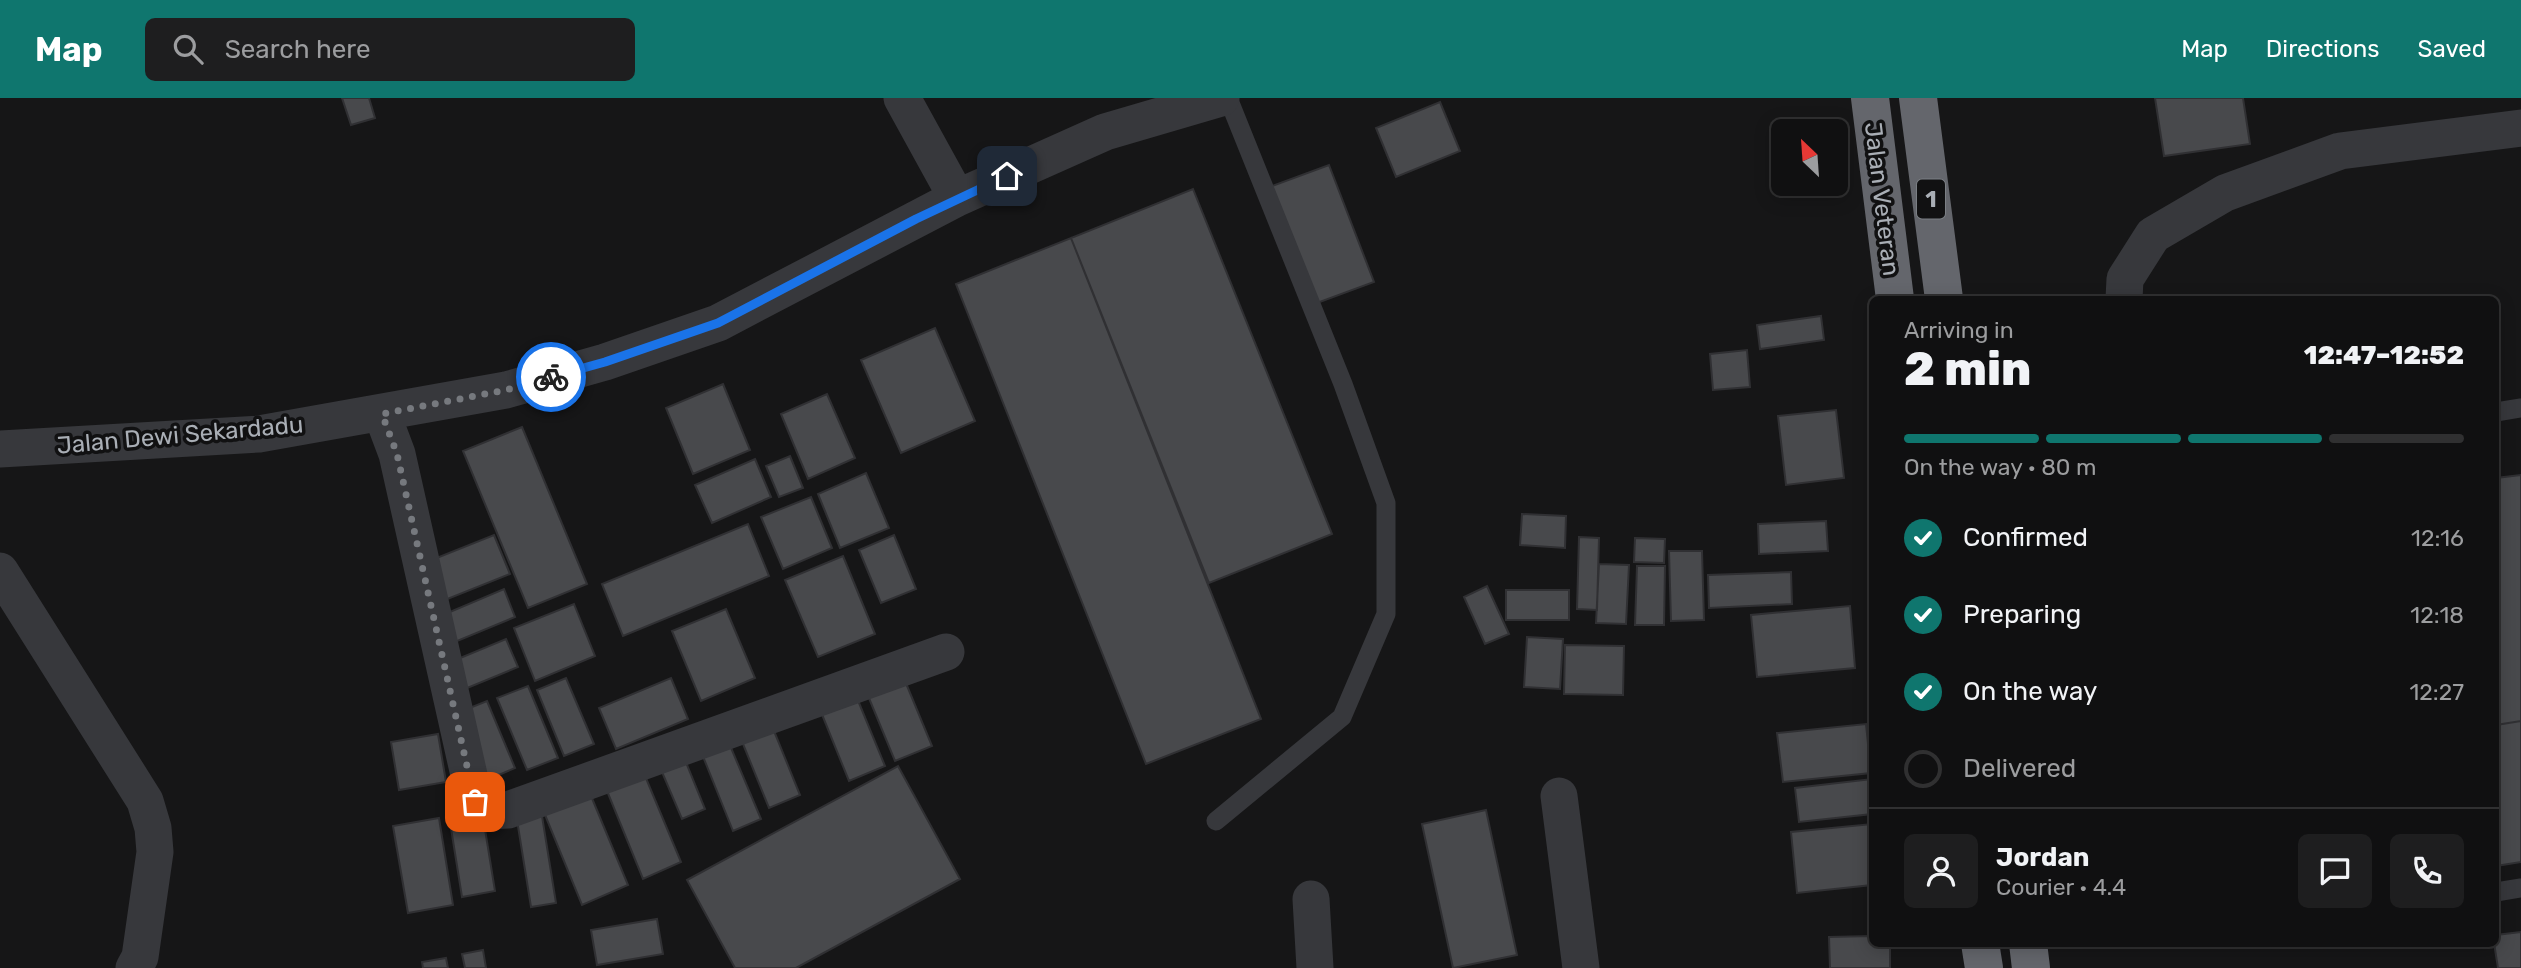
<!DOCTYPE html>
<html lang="en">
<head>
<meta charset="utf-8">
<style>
	:root { --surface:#101011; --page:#1e1e1f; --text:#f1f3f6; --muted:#9c9d9f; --line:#303031; --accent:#0f766e }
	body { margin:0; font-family:Rubik,sans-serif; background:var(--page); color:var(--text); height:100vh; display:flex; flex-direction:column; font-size:26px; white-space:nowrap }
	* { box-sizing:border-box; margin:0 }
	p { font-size:23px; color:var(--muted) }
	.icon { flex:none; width:38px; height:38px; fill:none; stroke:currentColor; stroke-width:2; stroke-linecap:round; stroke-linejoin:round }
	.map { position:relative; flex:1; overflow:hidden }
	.side { position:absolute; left:1869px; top:198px; width:630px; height:651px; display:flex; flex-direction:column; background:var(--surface); border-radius:10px; box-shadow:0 4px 18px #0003,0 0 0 2px var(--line) }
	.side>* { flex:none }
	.needle { width:46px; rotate:335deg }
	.buttons { position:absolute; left:1771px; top:21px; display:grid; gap:14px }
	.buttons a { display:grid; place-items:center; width:77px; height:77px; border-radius:10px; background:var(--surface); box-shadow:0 4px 18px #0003,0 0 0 2px var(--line); font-size:35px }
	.pin { position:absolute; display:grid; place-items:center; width:60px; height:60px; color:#fff; margin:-30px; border-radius:14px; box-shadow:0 4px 10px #0006 }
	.courier { position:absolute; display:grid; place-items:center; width:70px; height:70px; margin:-35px; border:5px solid #1a73e8; border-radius:50%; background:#fff; color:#222; box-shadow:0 2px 9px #0007 }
	.head em { font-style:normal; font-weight:800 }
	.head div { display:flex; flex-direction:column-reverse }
	.head { display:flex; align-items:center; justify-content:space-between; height:119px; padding:0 35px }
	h1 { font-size:46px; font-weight:800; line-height:52px }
	.bar { display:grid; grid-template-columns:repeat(4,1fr); gap:10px 7px; align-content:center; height:84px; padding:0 35px }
	.bar i { height:9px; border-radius:5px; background:var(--line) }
	.bar .selected { background:var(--accent) }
	.bar p { grid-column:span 4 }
	.line { display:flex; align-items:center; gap:18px; padding:0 35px; border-top:2px solid var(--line) }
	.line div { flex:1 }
	.round { display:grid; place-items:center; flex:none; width:74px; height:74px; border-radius:10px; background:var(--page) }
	ol { padding:0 35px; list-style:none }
	li { display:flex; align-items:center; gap:21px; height:77px }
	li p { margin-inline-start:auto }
	li .icon { padding:7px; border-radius:50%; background:var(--accent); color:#fff; stroke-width:4 }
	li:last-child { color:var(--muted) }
	li i { width:38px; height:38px; border:4px solid var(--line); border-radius:50% }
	header { display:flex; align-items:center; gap:42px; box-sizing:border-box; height:98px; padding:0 35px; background:var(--accent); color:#fff }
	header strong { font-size:33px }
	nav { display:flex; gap:38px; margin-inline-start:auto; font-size:24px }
	.search { width:490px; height:63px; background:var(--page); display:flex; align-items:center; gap:18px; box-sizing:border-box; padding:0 24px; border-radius:10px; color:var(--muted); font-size:26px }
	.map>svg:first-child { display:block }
	.building { fill:#48494c; stroke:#303033; stroke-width:2 }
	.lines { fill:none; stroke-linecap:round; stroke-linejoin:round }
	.lane { stroke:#37383c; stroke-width:19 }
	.street { stroke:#37383c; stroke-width:37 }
	.highway { stroke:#64666c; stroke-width:38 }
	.done { stroke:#76797e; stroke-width:7; stroke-dasharray:0 12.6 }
	.route { stroke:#1a73e8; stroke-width:9 }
	.labels { text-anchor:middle; stroke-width:7; stroke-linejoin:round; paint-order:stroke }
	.shield { fill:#111112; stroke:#7b7f84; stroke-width:2 }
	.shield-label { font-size:23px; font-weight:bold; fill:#a9aeb5 }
	.street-label { font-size:24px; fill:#a9aeb5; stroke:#111112 }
</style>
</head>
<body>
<header>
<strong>Map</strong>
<div class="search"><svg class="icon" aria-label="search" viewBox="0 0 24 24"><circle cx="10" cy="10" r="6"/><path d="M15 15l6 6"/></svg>Search here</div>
<nav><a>Map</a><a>Directions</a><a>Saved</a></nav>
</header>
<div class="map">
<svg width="2521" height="870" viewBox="0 0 2521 870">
	<rect width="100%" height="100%" fill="#161617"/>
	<path class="building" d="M 342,0 L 369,0 L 375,20 L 351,27 Z
		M 2155,0 L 2243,0 L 2250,46 L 2164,58 Z
		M 1440,4 L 1460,53 L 1396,79 L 1376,30 Z
		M 1329,67 L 1374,184 L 1317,205 L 1272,88 Z
		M 1193,91 L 1332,436 L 1209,485 L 1071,140 Z
		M 1071,140 L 1261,621 L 1146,666 L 956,186 Z
		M 1821,218 L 1824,242 L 1760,251 L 1757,227 Z
		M 935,230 L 975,323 L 901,355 L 861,262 Z
		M 1747,252 L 1750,289 L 1713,292 L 1710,256 Z
		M 723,286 L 750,352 L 693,376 L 666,310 Z
		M 827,296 L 855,360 L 808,381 L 781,316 Z
		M 1836,312 L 1844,380 L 1786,387 L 1778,318 Z
		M 522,329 L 587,486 L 528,510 L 463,353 Z
		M 790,358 L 803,390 L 779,399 L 766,368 Z
		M 755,361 L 771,399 L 712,425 L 695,387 Z
		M 866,375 L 889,430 L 840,450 L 818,396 Z
		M 2521,377 L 2521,623 L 2496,627 L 2496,380 Z
		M 811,399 L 832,450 L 783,471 L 761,419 Z
		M 1522,416 L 1566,418 L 1565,450 L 1520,447 Z
		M 1826,423 L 1828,453 L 1759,456 L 1758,426 Z
		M 748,426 L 769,478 L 623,538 L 602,486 Z
		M 494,437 L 510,476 L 445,502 L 429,463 Z
		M 894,437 L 916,491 L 881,505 L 859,452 Z
		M 1579,439 L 1599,440 L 1597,512 L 1577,511 Z
		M 1635,440 L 1665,441 L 1664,465 L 1634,464 Z
		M 1669,453 L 1702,453 L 1704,522 L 1671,523 Z
		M 843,458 L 875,536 L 818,559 L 785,482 Z
		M 1599,466 L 1629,467 L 1626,526 L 1596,525 Z
		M 1637,468 L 1665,468 L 1664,527 L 1635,527 Z
		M 1791,474 L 1792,506 L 1709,510 L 1708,477 Z
		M 1487,488 L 1509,536 L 1485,546 L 1464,499 Z
		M 504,491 L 515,519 L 450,546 L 438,519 Z
		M 1506,492 L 1569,492 L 1569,522 L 1506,522 Z
		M 574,506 L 595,558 L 535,583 L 514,530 Z
		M 1850,508 L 1855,570 L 1757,579 L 1751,517 Z
		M 726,511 L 755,580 L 701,603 L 672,533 Z
		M 1527,539 L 1563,541 L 1560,591 L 1524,589 Z
		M 506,541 L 518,569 L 460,593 L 448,565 Z
		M 1565,547 L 1624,548 L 1623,597 L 1564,596 Z
		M 903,578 L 932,648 L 895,663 L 866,593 Z
		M 566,580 L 594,646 L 564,658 L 537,592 Z
		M 671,580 L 688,621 L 616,651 L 599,610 Z
		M 528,588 L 558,660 L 527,672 L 497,600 Z
		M 857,600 L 885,668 L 849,683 L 821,614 Z
		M 487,603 L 515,670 L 485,683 L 457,615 Z
		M 2521,623 L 2521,764 L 2496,768 L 2496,627 Z
		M 1866,626 L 1871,675 L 1783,684 L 1777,635 Z
		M 772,628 L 800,697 L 769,710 L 741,641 Z
		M 438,636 L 446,684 L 399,692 L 391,644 Z
		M 729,645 L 761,721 L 733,733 L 702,656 Z
		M 683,657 L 705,711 L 682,721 L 659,667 Z
		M 898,668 L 960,781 L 796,870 L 735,870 L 687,782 Z
		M 643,673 L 681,764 L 643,781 L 605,688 Z
		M 1872,681 L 1872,716 L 1799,724 L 1795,690 Z
		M 589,693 L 628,787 L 582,807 L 543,712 Z
		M 1486,712 L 1517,857 L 1453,870 L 1422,726 Z
		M 542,718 L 556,805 L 531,809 L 517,722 Z
		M 483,719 L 495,793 L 462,799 L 450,724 Z
		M 439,720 L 453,807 L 408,815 L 393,728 Z
		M 1872,726 L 1872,787 L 1797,795 L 1791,734 Z
		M 657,821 L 663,856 L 597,867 L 591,832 Z
		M 2521,834 L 2521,870 L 2498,870 L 2494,845 L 2496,837 Z
		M 1872,838 L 1872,845 L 1890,845 L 1890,870 L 1830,870 L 1829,839 Z
		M 483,852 L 486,870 L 465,870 L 462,856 Z
		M 446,860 L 448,870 L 423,870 L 422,864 Z"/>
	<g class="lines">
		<path class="lane" d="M 2496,314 L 2521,310
			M 1216,723 L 1342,619 L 1386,516 L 1386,405 L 1343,286 L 1228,0
			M 2496,794 L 2521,790"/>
		<path class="street" d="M 902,0 L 957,100
			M 2124,201 L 2125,181 L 2153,137 L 2225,95 L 2340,53 L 2521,30
			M 382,316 L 397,356 L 475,704 L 488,713 L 508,712 L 946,554
			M 0,351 L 259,336 L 506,292 L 605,264 L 718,225 L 957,100 L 1105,34 L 1221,0
			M 0,473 L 145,703 L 153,730 L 155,754 L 140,859 L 134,870
			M 1559,698 L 1581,870
			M 1311,801 L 1315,870"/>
		<path class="highway" d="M 1870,0 L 1895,201
			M 1918,0 L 1944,201
			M 1980,845 L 1984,870
			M 2028,845 L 2031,870"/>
	</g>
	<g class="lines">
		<path class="done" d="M 475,704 L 397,356 L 382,316 L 506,292 L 551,279"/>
		<path class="route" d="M 551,279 L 605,264 L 718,225 L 916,121 L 1007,78"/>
	</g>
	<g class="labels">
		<rect class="shield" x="1917" y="81.5" width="28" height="39" rx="5"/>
		<g class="shield-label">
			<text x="1931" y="109">1</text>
		</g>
		<g class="street-label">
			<text transform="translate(1882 101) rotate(83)" y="8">Jalan Veteran</text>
			<text transform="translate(180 337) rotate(-5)" y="8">Jalan Dewi Sekardadu</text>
		</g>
	</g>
</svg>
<div class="buttons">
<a><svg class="needle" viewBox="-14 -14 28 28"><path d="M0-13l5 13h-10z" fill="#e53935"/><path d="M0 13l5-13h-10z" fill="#9c9d9f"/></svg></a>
</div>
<div class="pin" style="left:475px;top:704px;background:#ea580c"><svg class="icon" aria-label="bag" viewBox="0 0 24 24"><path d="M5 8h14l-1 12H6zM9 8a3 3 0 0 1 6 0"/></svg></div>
<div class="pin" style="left:1007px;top:78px;background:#1f2937"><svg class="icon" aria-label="home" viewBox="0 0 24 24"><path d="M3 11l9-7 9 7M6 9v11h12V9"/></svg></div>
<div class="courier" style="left:551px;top:279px"><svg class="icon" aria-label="bike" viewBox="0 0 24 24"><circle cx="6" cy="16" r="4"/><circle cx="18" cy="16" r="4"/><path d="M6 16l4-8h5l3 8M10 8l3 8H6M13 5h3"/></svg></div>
<section class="side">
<div class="head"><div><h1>2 min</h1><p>Arriving in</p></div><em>12:47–12:52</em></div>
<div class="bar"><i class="selected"></i><i class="selected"></i><i class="selected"></i><i></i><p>On the way · 80 m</p></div>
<ol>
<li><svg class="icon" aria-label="check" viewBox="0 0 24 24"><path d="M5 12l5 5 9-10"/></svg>Confirmed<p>12:16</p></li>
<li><svg class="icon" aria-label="check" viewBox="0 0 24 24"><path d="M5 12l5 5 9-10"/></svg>Preparing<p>12:18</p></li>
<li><svg class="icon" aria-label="check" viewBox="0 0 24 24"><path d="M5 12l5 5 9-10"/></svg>On the way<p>12:27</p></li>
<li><i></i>Delivered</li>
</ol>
<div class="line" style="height:126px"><a class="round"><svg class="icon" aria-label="person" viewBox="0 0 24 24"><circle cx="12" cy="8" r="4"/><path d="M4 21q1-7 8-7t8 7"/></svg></a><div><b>Jordan</b><p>Courier · 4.4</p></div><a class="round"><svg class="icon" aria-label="chat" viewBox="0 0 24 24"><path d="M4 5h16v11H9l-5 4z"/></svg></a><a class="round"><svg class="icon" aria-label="phone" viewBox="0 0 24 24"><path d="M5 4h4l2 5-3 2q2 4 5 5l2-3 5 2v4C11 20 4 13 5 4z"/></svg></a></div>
</section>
</div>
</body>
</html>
